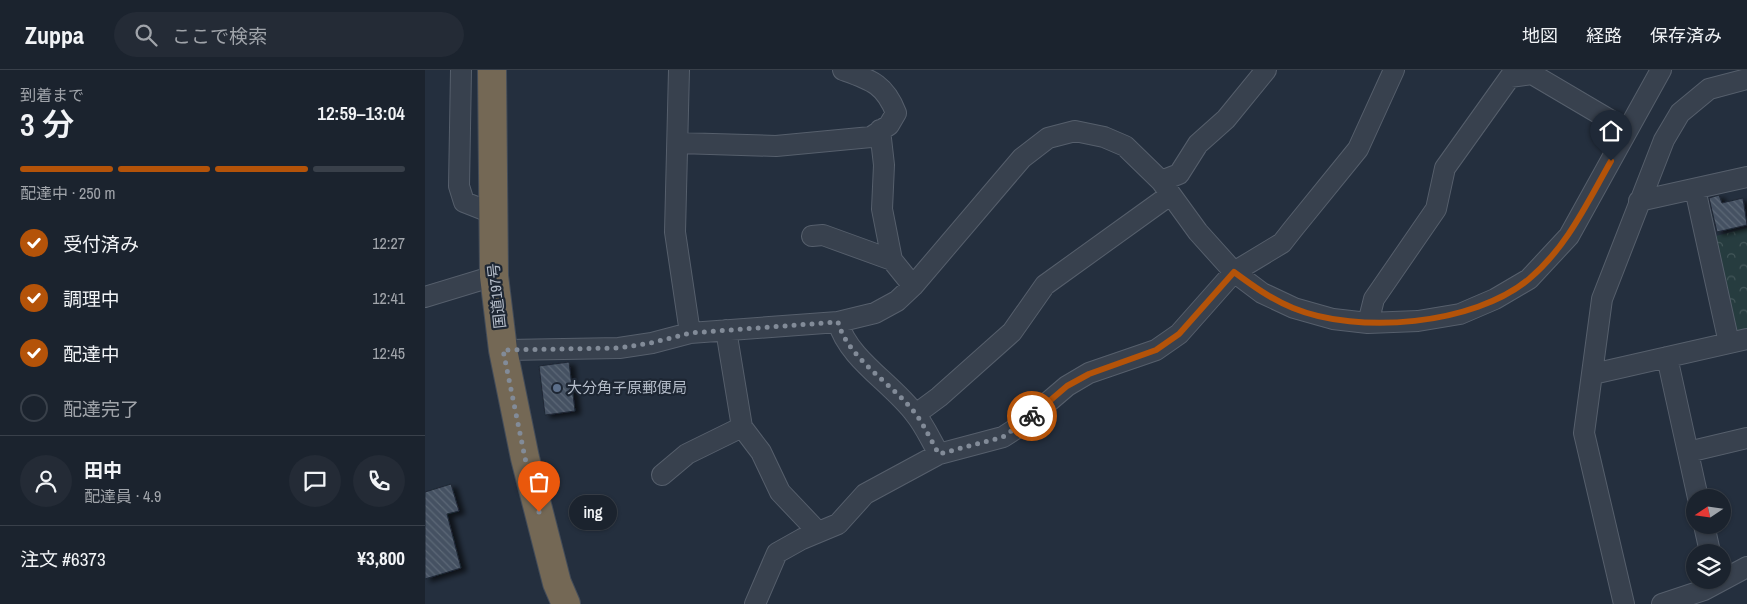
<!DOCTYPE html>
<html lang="ja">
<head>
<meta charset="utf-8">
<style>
	:root { --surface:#1b232e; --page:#242b36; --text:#f1f3f6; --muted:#a0a4aa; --line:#39404a; --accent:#b45309 }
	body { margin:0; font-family:"Archivo Narrow","Noto Sans JP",sans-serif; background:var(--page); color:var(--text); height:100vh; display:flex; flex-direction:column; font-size:19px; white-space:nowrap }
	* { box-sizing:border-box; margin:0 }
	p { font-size:16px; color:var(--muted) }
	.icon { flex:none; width:28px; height:28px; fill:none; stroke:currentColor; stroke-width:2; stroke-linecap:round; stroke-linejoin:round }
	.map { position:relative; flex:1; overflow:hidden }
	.drawer { display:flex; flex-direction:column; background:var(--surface); width:425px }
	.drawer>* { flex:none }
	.needle { width:32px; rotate:257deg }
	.buttons { position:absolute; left:1261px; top:419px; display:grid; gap:10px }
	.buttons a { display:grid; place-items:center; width:45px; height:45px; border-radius:50%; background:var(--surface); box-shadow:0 1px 4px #0004,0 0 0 1px var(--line); font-size:25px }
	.pin { position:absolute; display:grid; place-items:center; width:42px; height:42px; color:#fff; margin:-51px -21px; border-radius:50% 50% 50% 0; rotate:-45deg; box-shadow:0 0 5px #0007 }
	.pin .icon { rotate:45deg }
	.courier { position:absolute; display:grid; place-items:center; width:50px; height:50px; margin:-25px; border:4px solid #b45309; border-radius:50%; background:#fff; color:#222; box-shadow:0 1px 6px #0007 }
	.bubble { position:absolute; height:35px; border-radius:18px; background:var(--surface); box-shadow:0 1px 4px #0004,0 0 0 1px var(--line); font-size:16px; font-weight:600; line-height:35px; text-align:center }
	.summary em { font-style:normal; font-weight:600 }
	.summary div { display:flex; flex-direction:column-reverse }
	.summary { display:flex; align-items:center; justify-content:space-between; height:85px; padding:0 20px }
	h1 { font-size:32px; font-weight:600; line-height:38px }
	.bar { display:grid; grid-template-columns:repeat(4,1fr); gap:8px 5px; align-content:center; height:60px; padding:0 20px }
	.bar i { height:6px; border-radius:4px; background:var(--line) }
	.bar .active { background:var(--accent) }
	.bar p { grid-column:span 4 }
	.line { display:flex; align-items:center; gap:12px; padding:0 20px; border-top:1px solid var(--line) }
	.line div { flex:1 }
	.round { display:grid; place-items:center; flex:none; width:52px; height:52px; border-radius:26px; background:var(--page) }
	ol { padding:0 20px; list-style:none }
	li { display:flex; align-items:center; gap:15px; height:55px }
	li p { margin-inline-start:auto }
	li .icon { padding:5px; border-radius:50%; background:var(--accent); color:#fff; stroke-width:4 }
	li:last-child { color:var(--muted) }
	li i { width:28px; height:28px; border:2px solid var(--line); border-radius:50% }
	header { display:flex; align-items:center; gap:30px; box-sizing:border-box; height:70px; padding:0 25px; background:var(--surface); border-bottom:1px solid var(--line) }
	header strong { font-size:24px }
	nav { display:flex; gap:28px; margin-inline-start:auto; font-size:18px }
	.search { width:350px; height:45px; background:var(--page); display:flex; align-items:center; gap:12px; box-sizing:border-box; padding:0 18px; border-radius:28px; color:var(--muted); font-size:19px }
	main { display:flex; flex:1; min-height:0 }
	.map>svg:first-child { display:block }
	.park { fill:url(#park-crowns) }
	.building { fill:url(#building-back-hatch); stroke:#1f2835; filter:url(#shadow) }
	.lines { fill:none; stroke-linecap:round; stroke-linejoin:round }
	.minor-casing { stroke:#565f6c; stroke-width:22 }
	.highway-casing { stroke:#434c59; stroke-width:30 }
	.minor { stroke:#38414e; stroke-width:20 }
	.highway { stroke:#746855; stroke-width:28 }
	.done { stroke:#828b98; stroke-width:5; stroke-dasharray:0 9 }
	.route { stroke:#b45309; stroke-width:6 }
	.service-dot { fill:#5c6f8a; stroke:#1d2633; stroke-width:2 }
	.labels { text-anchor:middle; stroke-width:4.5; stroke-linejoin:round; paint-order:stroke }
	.street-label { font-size:15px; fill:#b4bcc9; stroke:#1d2633 }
	.poi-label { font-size:15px; fill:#b4bcc9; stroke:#1d2633; text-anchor:start }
</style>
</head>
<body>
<header>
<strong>Zuppa</strong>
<div class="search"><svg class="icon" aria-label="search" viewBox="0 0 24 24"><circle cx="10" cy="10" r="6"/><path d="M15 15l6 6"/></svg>ここで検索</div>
<nav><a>地図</a><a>経路</a><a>保存済み</a></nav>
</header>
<main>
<section class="drawer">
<div class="summary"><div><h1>3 分</h1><p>到着まで</p></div><em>12:59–13:04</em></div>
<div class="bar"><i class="active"></i><i class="active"></i><i class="active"></i><i></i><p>配達中 · 250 m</p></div>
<ol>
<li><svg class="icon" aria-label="check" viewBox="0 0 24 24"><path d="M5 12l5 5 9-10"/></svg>受付済み<p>12:27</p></li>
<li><svg class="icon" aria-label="check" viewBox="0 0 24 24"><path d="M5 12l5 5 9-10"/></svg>調理中<p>12:41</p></li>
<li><svg class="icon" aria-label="check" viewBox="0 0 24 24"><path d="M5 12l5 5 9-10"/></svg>配達中<p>12:45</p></li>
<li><i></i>配達完了</li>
</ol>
<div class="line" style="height:90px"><a class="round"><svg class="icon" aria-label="person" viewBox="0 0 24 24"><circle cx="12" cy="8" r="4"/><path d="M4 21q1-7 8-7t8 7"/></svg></a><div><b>田中</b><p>配達員 · 4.9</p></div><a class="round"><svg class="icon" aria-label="chat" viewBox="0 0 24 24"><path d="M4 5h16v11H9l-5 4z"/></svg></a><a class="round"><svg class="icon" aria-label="phone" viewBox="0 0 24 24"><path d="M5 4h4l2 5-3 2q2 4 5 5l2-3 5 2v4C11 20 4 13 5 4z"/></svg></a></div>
<div class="line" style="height:65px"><div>注文 #6373</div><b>¥3,800</b></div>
</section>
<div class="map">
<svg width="1322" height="534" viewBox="0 0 1322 534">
	<defs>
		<pattern id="park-crowns" width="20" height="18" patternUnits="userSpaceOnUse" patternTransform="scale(1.25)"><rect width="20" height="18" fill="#263c3f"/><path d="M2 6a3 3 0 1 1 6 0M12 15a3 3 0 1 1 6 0" fill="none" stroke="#435659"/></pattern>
		<pattern id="building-back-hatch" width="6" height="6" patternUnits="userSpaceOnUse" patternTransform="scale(1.25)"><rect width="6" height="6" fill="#455162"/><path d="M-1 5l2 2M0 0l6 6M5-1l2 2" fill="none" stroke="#5d6877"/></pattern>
		<filter id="shadow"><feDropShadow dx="5.5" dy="3" stdDeviation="2.5" flood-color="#0009"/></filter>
	</defs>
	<rect width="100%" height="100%" fill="#242f3e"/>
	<path class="park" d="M 1322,158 L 1322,260 L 1308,263 L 1287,167 Z"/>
	<path class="building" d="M 1294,125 L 1297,133 L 1318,128 L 1322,155 L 1292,162 L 1284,128 Z
		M 144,292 L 150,341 L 120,345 L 114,296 Z
		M 26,414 L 34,441 L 22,444 L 36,498 L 0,509 L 0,422 Z"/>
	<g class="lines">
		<g class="minor-casing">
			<path id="minor" d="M 36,0 L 34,116 L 39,132 L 67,143
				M 254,0 L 250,162 L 265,263
				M 455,60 L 459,95 L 457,139 L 467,190 L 488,216
				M 254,73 L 351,76 L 446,67 L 464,55 L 471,43 C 460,14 446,10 418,0
				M 736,111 L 754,104 L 773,74 L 801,49 L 841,0
				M 1270,119 L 1304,273
				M 1214,131 L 1322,107
				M 387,166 L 398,165 L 467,190
				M 0,227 L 69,206
				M 943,253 L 949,229 L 1011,139 L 1020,98 L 1085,7 L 1107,4 L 1202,60
				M 301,260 L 317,357 L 336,382 L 355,422 L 393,462
				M 78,280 L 194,278 L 227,273 L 265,263 L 413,252 L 450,243 L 472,231 L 488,216 L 597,88 L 623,68 L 650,61 L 679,67 L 700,76 L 736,111 L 773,162 L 809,202 L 837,223 L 869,238 L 908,249 L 943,253 L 993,251 L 1035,244 L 1070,229 L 1104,209 L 1144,166 L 1236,0
				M 1242,287 L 1273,428
				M 1168,304 L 1322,269
				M 491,344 L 514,327 L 587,262 L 620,215 L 745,125
				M 1263,382 L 1322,368
				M 514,384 L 578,367 L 595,356 L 642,316 L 664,303 L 731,280 L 754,264 L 809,202 L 857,173 L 868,159 L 933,79 L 969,0
				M 237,405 L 262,384 L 317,357
				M 1279,455 L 1285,482
				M 330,534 L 352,483 L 377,469 L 413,454 L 440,424 L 514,384 C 506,371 500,356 490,344 C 467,313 423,289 413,252
				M 1199,534 L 1159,363 L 1177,229 L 1239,70 L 1255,43 L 1284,19 L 1322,9
				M 1237,534 L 1279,520 L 1322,497"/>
		</g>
		<g class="highway-casing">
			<path id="highway" d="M 67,0 L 69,206 L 78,280 L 100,388 L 132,513 L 141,534"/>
		</g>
		<use href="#minor" class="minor"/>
		<use href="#highway" class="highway"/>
	</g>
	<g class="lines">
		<path class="done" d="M 114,442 L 100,388 L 78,280 L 194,278 L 226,273 L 265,263 L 413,252 C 423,289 467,313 490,343 C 500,356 506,371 514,384 L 578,367 L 607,346"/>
		<path class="route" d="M 607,346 L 642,316 L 664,304 L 731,280 L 754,264 L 809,202 C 828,216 846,229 868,238 C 933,265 1049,255 1104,209 C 1142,177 1162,133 1186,91"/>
	</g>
	<circle class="service-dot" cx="132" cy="318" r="5"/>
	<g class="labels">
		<g class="street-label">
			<text transform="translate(72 226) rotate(-96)" y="5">国道197号</text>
		</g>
		<g class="poi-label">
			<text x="142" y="323">大分角子原郵便局</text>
		</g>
	</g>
</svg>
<div class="buttons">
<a><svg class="needle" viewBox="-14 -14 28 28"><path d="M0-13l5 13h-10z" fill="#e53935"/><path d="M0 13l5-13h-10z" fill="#a0a4aa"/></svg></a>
<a><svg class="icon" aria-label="layers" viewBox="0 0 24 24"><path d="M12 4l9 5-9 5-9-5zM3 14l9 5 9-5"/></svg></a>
</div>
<div class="pin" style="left:114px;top:442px;background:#ea580c"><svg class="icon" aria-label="bag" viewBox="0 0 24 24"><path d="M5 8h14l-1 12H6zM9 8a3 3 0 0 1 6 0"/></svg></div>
<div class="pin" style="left:1186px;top:91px;background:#1f2937"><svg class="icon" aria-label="home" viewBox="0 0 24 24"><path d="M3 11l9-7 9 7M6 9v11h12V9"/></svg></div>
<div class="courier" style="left:607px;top:346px"><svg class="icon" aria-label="bike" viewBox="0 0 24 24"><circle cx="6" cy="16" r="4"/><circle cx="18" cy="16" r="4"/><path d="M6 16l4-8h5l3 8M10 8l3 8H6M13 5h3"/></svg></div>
<div class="bubble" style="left:144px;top:425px;width:48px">ing</div>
</div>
</main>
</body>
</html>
